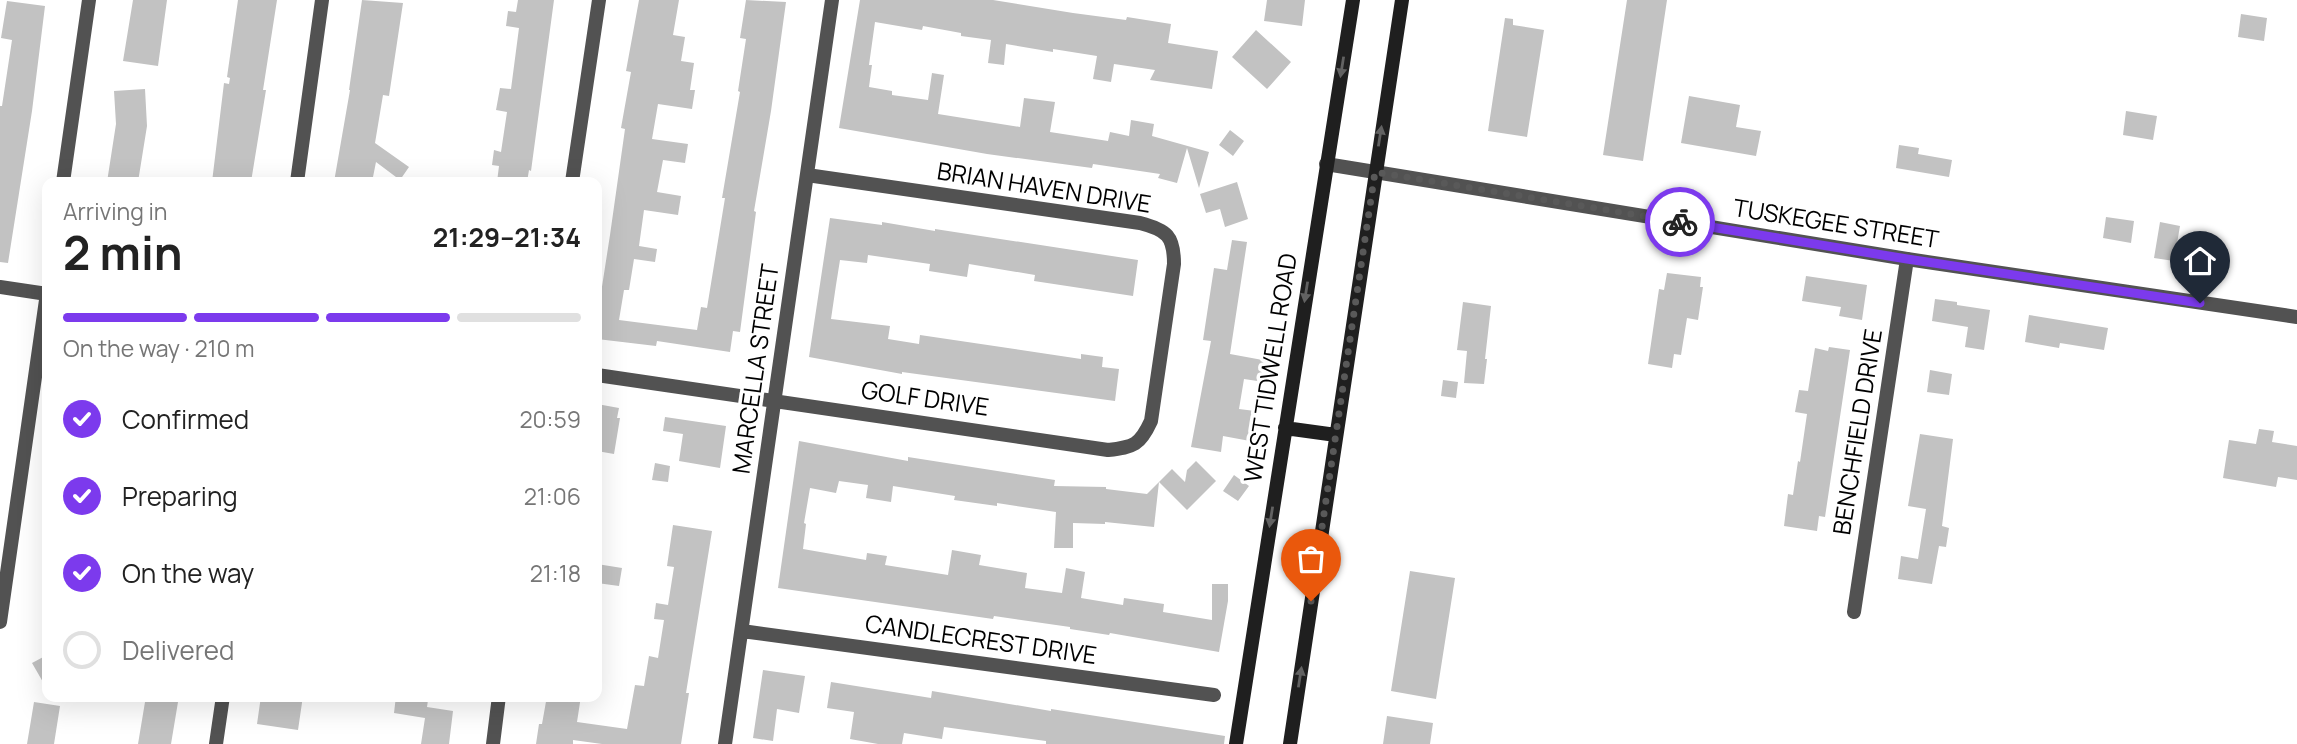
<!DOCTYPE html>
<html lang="en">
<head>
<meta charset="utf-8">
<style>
	:root { --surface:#fff; --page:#f6f6f6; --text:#222; --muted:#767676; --line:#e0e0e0; --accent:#7c3aed }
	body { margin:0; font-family:Manrope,sans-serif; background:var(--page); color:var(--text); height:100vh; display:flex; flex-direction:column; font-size:26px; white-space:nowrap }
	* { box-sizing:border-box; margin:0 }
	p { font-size:23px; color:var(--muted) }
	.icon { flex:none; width:38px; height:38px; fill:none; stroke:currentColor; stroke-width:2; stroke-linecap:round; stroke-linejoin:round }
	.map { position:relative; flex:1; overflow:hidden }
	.panel { position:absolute; left:42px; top:177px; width:560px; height:525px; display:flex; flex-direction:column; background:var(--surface); border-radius:14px; box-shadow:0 7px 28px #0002 }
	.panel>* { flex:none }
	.pin { position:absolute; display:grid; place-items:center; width:60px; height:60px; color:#fff; margin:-72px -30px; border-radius:50% 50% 50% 0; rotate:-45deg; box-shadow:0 0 7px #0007 }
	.pin .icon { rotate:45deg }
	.courier { position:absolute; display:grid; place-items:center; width:70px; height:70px; margin:-35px; border:5px solid #7c3aed; border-radius:50%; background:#fff; color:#222; box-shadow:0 2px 9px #0007 }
	.summary em { font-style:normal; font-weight:700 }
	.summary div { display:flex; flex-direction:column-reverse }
	.summary { display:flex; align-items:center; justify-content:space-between; height:119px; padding:0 21px }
	h1 { font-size:46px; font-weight:700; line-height:52px }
	.bar { display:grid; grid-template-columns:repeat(4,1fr); gap:10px 7px; align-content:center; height:84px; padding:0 21px }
	.bar i { height:9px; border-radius:5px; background:var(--line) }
	.bar .active { background:var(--accent) }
	.bar p { grid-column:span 4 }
	ol { padding:0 21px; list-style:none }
	li { display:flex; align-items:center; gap:21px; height:77px }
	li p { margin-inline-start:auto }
	li .icon { padding:7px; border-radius:50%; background:var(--accent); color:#fff; stroke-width:4 }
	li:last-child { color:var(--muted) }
	li i { width:38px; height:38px; border:4px solid var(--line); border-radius:50% }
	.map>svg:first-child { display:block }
	.building { fill:#c2c2c2 }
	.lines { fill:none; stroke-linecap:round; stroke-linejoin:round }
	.minor { stroke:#525252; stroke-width:14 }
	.tertiary { stroke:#525252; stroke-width:14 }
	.secondary { stroke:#1f1f1f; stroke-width:14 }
	.oneway { fill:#626262 }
	.done { stroke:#595959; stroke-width:7; stroke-dasharray:0 12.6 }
	.route { stroke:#7c3aed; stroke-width:9 }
	.labels { text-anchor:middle; stroke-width:7; stroke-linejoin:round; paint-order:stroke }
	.street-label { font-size:24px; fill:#000; stroke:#fff }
</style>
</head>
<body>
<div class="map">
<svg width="2297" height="744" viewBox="0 0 2297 744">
	<rect width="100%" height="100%" fill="#fff"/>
	<path class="building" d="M 133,0 L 167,0 L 158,66 L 123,61 Z
		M 238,0 L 277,0 L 263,90 L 266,90 L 251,182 L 212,182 L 224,83 L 229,84 L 230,78 L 227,77 Z
		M 362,0 L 403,3 L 389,96 L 383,95 L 375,143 L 409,167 L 400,180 L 376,162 L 372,182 L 334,182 L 350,90 L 349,90 Z
		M 518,0 L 554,0 L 531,171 L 529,170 L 527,182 L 497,182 L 499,166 L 492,165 L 494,150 L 501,152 L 507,112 L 496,110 L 500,88 L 511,89 L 519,28 L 506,26 L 508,11 L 516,12 Z
		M 639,0 L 679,0 L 673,35 L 685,37 L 681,61 L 694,63 L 690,90 L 695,90 L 692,109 L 658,104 L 652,139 L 688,144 L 685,163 L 663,160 L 657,192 L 681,196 L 678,215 L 644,210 L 639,246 L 657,249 L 655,262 L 634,259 L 629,290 L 624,290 L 619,320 L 697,330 L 701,307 L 707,308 L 725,198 L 722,198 L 740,92 L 738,91 L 746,39 L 740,38 L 746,0 L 786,2 L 771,111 L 754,211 L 756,212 L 740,332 L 733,331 L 730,352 L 657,341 L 656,346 L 597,339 L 597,306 L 599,306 L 610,235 L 625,129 L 621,128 L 631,72 L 626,71 Z
		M 860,0 L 993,0 L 1073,13 L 1126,20 L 1127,17 L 1171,24 L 1168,43 L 1218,51 L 1212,89 L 1150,80 L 1155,70 L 1114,64 L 1111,82 L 1093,79 L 1097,56 L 1053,49 L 1053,52 L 1006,44 L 1004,65 L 988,63 L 991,40 L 961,36 L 961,33 L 923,26 L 922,30 L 875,22 L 869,65 L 872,65 L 869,87 L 892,91 L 892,95 L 928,100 L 932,73 L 944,75 L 938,114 L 1020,127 L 1024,98 L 1055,102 L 1050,132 L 1108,141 L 1110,132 L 1129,136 L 1131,120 L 1154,124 L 1152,136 L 1209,152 L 1199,188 L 1187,148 L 1177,183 L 1158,178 L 1160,174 L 1093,164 L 1092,168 L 987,154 L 839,128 Z
		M 1267,0 L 1305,0 L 1302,26 L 1264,21 Z
		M 1627,0 L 1667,0 L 1643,161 L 1603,155 Z
		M 7,1 L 45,6 L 32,111 L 8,263 L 0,262 L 0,106 L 2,106 L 12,40 L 1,38 Z
		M 2241,14 L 2267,18 L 2264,41 L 2238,37 Z
		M 1505,18 L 1513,19 L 1513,25 L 1544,30 L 1527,137 L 1488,131 Z
		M 1256,30 L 1291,62 L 1267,89 L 1232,57 Z
		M 145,89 L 147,126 L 138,182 L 107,182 L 116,124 L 114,91 Z
		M 1689,96 L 1740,105 L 1736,127 L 1761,131 L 1756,156 L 1681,143 Z
		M 2126,111 L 2157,116 L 2153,140 L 2123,135 Z
		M 1230,130 L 1244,141 L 1233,156 L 1219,145 Z
		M 1899,145 L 1919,148 L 1918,154 L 1952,160 L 1949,177 L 1896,168 Z
		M 1237,182 L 1248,219 L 1225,227 L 1220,209 L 1206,213 L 1200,194 Z
		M 2106,217 L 2134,221 L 2131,243 L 2103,238 Z
		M 830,218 L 882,225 L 882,222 L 935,231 L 935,229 L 1138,260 L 1133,296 L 1034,281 L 1035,275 L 969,264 L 967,277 L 929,271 L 930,264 L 868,255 L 867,263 L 840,260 L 836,285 L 831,319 L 890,326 L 888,339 L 919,344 L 920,335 L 1081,359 L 1081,354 L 1103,357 L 1102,367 L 1119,369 L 1115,401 L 902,372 L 902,374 L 809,357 Z
		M 2160,222 L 2180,226 L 2174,261 L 2154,258 Z
		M 1232,240 L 1247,242 L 1230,354 L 1268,361 L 1264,382 L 1244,379 L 1239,409 L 1255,411 L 1250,441 L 1223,436 L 1221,452 L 1191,447 L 1211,341 L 1203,340 L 1214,268 L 1227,270 Z
		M 1667,273 L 1701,277 L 1700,287 L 1703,287 L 1698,320 L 1687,318 L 1681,355 L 1674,354 L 1672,368 L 1648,364 L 1659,289 L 1664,290 Z
		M 1806,276 L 1867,285 L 1862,320 L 1839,316 L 1841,307 L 1802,301 Z
		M 1935,299 L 1957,302 L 1957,305 L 1990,310 L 1984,350 L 1965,347 L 1968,327 L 1932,321 Z
		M 1463,302 L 1491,306 L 1485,359 L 1487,359 L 1484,384 L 1464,383 L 1467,351 L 1457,350 Z
		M 2029,315 L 2108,328 L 2104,350 L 2060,343 L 2059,348 L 2025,342 Z
		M 1829,347 L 1850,350 L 1825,517 L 1819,516 L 1817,531 L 1784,526 L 1788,494 L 1793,495 L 1798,461 L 1800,462 L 1807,414 L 1795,412 L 1799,390 L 1808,391 L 1815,348 L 1828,351 Z
		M 1930,370 L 1952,374 L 1949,395 L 1927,392 Z
		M 1443,380 L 1458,382 L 1456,398 L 1441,396 Z
		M 597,404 L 619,408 L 617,418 L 620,418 L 614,454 L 597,451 Z
		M 665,417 L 726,426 L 720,468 L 679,461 L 683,434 L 663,431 Z
		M 2259,429 L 2274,431 L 2272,442 L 2297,446 L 2297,480 L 2278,477 L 2276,487 L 2223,478 L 2229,440 L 2256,444 Z
		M 1920,434 L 1953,439 L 1942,526 L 1949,528 L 1946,547 L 1939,546 L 1932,584 L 1898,579 L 1901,556 L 1918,559 L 1926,509 L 1908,506 Z
		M 799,441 L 908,461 L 908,457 L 1055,480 L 1054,486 L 1106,487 L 1106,489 L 1147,494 L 1172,469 L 1185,482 L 1187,470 L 1196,461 L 1216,481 L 1187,510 L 1159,482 L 1154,527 L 1105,522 L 1105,524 L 1073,523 L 1073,548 L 1054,548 L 1056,512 L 997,503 L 997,506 L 954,500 L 955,496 L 893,486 L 891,502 L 866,498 L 868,485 L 839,481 L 836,493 L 810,488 L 804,523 L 806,524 L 803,549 L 866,560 L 867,553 L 887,556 L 885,565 L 948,575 L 952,550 L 981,555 L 979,565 L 1027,573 L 1025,588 L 1062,593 L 1066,568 L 1085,572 L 1081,598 L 1123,605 L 1124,598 L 1164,604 L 1163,612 L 1212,620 L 1212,584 L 1228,584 L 1228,601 L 1219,652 L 1110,633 L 1109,635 L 1070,629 L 1070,627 L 994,616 L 993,619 L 778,588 Z
		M 655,463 L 670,466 L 668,482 L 652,480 Z
		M 1234,475 L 1249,486 L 1238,501 L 1223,491 Z
		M 673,525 L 712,531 L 686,693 L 689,693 L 681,744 L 602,744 L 573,740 L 573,744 L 536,744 L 539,724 L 542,724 L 547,696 L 581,696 L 577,722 L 627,729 L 635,685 L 644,686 L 649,656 L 658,658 L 664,620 L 654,619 L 656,603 L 668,605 L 674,567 L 667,566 Z
		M 597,564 L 622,568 L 619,586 L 597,583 Z
		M 1410,571 L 1455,578 L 1436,699 L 1391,691 Z
		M 47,655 L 47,689 L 32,663 Z
		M 763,670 L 805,676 L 799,713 L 777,709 L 773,741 L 753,738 Z
		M 831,682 L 931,698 L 932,691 L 1051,711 L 1051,709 L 1225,736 L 1224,744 L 1046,744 L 1046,741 L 944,727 L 942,739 L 904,733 L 902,744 L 878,744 L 850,739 L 854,712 L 827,708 Z
		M 146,696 L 179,696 L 171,744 L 138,744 Z
		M 261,696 L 303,696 L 298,730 L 257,724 Z
		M 396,696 L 428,700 L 427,707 L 453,711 L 449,744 L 421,744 L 425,718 L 394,713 Z
		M 34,702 L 60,706 L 54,744 L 27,744 Z
		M 1387,716 L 1433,723 L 1430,744 L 1383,744 Z"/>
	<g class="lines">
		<path class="minor" d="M 63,182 L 89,0
			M 297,182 L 322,0
			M 572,182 L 599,0
			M 0,287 L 47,294
			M 597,375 L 1108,450 C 1134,447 1140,445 1151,421 L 1174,264 C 1174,236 1167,230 1140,223 L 807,175
			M 1854,612 L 1907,259
			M 0,622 L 47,293
			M 742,631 L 1214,695
			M 216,744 L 223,696
			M 493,744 L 499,696
			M 725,744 L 832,0"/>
		<path class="tertiary" d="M 1326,164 L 1907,259 L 2297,317"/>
		<path class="secondary" d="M 1285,428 L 1336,435
			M 1236,744 L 1353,0
			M 1290,744 L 1402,0"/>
	</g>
	<defs><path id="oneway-solid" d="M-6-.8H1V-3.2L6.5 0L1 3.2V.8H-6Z" transform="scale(1.75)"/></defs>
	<g class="oneway">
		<use href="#oneway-solid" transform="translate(1342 67) rotate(99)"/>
		<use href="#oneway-solid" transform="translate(1380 136) rotate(-81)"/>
		<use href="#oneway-solid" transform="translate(1306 292) rotate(99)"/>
		<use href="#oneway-solid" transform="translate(1271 517) rotate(99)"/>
		<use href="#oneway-solid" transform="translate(1300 677) rotate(-81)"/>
	</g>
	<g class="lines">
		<path class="done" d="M 1311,601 L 1375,172 L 1680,222"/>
		<path class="route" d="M 1680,222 L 1907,259 L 2200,303"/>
	</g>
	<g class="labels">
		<g class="street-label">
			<text transform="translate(1044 188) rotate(9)" y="8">BRIAN HAVEN DRIVE</text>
			<text transform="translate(1836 224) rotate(9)" y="8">TUSKEGEE STREET</text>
			<text transform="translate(1271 368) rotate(-81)" y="8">WEST TIDWELL ROAD</text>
			<text transform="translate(756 369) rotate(-82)" y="8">MARCELLA STREET</text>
			<text transform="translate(925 399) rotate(8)" y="8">GOLF DRIVE</text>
			<text transform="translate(1858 432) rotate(-81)" y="8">BENCHFIELD DRIVE</text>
			<text transform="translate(981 640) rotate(8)" y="8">CANDLECREST DRIVE</text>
		</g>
	</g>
</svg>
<div class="pin" style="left:1311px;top:601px;background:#ea580c"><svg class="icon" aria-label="bag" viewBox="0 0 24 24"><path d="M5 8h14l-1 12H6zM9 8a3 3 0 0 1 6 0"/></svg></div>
<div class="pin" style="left:2200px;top:303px;background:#1f2937"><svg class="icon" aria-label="home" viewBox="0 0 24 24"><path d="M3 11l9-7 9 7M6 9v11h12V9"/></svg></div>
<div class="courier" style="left:1680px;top:222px"><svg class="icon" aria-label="bike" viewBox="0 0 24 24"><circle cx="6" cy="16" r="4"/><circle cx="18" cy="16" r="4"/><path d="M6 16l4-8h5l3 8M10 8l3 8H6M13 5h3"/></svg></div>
<section class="panel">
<div class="summary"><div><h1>2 min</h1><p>Arriving in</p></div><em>21:29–21:34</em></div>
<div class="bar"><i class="active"></i><i class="active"></i><i class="active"></i><i></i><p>On the way · 210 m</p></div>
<ol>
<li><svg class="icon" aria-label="check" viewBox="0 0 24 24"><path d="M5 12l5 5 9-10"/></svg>Confirmed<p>20:59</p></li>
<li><svg class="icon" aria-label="check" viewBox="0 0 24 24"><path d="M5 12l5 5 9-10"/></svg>Preparing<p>21:06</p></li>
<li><svg class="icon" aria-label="check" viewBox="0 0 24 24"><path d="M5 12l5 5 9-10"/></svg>On the way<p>21:18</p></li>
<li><i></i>Delivered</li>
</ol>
</section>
</div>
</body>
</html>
